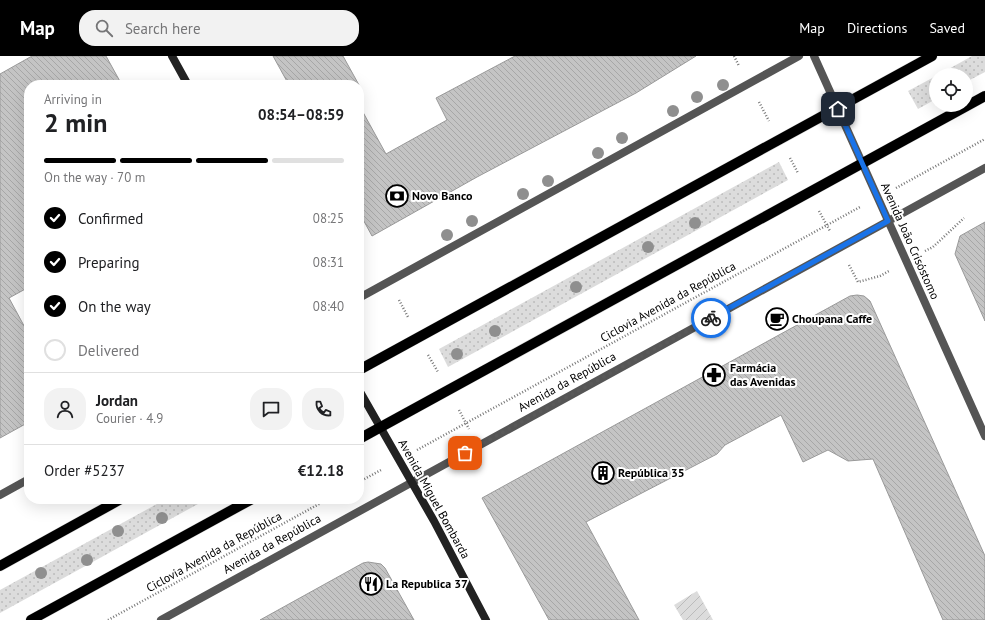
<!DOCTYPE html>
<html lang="en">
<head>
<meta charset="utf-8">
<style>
	:root { --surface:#fff; --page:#f2f2f2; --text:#202124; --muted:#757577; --line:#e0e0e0; --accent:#000 }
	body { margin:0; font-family:"PT Sans",sans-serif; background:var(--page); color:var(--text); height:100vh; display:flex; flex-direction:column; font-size:15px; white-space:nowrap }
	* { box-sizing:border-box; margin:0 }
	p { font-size:13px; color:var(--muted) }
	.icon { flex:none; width:22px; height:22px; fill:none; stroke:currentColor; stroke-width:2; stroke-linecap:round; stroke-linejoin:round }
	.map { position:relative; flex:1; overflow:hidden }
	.details { position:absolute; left:24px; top:24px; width:340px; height:424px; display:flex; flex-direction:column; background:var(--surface); border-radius:16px; box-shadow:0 4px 16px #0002 }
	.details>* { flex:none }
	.buttons { position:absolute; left:929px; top:12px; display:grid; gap:8px }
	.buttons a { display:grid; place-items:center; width:44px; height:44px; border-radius:50%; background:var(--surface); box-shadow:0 4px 16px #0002; font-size:20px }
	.pin { position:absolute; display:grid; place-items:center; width:34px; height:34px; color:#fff; margin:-17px; border-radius:8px; box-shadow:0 2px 6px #0006 }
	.courier { position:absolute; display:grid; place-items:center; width:40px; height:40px; margin:-20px; border:3px solid #1a73e8; border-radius:50%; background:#fff; color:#222; box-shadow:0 1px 5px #0007 }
	.overview em { font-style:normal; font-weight:700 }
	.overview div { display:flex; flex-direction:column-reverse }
	.overview { display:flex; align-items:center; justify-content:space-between; height:68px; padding:0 20px }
	h1 { font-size:26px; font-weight:700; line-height:30px }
	.bar { display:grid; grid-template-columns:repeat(4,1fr); gap:6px 4px; align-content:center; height:48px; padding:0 20px }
	.bar i { height:5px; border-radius:3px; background:var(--line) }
	.bar .on { background:var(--accent) }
	.bar p { grid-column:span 4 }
	.line { display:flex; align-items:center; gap:10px; padding:0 20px; border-top:1px solid var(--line) }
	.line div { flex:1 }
	.round { display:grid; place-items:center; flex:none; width:42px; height:42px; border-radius:16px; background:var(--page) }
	ol { padding:0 20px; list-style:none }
	li { display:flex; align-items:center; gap:12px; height:44px }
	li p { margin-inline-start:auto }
	li .icon { padding:4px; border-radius:50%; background:var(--accent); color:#fff; stroke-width:4 }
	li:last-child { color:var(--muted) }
	li i { width:22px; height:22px; border:2px solid var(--line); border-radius:50% }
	header { display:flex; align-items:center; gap:24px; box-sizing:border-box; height:56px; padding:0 20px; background:var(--accent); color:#fff }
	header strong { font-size:19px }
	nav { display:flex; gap:22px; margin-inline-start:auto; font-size:14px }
	.search { width:280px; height:36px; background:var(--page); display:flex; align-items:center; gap:10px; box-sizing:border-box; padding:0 14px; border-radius:16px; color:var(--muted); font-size:15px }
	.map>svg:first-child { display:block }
	.grass { fill:url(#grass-dots) }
	.garden { fill:url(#garden-furrows) }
	.building { fill:url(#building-back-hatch); stroke:#999 }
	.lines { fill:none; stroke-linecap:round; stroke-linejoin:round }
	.primary-casing { stroke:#dbdbdb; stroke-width:11 }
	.path { stroke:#777; stroke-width:2.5; stroke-dasharray:1 2; stroke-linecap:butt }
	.street { stroke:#555; stroke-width:8 }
	.secondary { stroke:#222; stroke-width:8 }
	.primary { stroke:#000; stroke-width:10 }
	.tree { fill:#8f8f8f }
	.done { stroke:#595959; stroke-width:4; stroke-dasharray:0 7.2 }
	.route { stroke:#1a73e8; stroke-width:5 }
	.labels { text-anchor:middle; stroke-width:4; stroke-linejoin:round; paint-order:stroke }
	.poi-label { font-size:12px; font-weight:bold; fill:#000; stroke:#fff; text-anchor:start }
	.street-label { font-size:12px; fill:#000; stroke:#fff }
</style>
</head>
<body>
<header>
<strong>Map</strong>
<div class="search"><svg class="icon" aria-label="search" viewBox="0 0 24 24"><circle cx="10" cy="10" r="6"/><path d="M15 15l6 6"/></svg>Search here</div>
<nav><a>Map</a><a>Directions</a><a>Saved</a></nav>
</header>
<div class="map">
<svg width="985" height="564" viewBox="0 0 985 564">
	<defs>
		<pattern id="grass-dots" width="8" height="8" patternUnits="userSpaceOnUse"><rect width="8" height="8" fill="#dcdcdc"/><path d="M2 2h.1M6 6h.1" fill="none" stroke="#bbb" stroke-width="1.8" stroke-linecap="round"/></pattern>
		<pattern id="garden-furrows" width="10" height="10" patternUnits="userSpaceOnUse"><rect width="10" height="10" fill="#dcdcdc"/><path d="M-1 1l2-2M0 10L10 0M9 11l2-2" fill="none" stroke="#bbb"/></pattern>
		<pattern id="building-back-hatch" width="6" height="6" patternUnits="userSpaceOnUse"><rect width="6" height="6" fill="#c4c4c4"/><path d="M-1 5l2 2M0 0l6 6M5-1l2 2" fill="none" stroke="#a7a7a7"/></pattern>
	</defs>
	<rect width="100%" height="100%" fill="#fff"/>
	<path class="grass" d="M 972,0 L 985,0 L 985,16 L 966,26 L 966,19 L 938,19 Z
		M 936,20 L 936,43 L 918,53 L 908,35 Z
		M 779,106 L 788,124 L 448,311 L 439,293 Z
		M 166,443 L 207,443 L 0,557 L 0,534 Z"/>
	<path class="garden" d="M 697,535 L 713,564 L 683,564 L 674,549 Z"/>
	<path class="building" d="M 32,0 L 106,0 L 122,29 L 29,29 L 29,231 L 9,242 L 29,279 L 29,366 L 0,382 L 0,18 Z
		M 273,0 L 343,0 L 359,29 L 289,29 Z
		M 515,0 L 696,0 L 636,37 L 477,121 L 372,180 L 359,156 L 359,49 L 386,98 L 447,64 L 436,42 Z
		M 985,166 L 985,265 L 955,198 L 960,180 Z
		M 857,239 L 864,240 L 870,245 L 985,500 L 985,564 L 943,564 L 873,403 L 848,405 L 828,394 L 803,406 L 781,359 L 725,389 L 717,398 L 586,466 L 639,564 L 549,564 L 482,442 L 850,240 Z
		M 368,506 L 381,508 L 385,512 L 414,564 L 260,564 L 363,507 Z"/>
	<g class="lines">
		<g class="primary-casing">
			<path id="primary" d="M 359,314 L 932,0
				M 359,383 L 985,40
				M 0,510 L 121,443
				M 31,564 L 252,443"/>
		</g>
		<path class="path" d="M 734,0 L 739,10
			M 759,46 L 769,65
			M 790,102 L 798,117
			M 896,132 L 985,83
			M 819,155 L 830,175
			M 925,195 L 933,191 L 964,162
			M 849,209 L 858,226 L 880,220 L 889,215
			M 399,244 L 408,261
			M 428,299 L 438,316
			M 459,354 L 469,373
			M 417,394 L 860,151
			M 359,426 L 381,414
			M 108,564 L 328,443"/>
		<path class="street" d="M 814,0 L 985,380
			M 359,242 L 799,0
			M 0,439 L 29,423
			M 161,564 L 985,112"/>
		<path class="secondary" d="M 172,0 L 188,29
			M 359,334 L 434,465 L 486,564"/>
		<use href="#primary" class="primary"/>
	</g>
	<g class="tree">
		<circle cx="723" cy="29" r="6"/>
		<circle cx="697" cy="41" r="6"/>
		<circle cx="673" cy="55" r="6"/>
		<circle cx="622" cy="82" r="6"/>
		<circle cx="598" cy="97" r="6"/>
		<circle cx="548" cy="125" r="6"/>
		<circle cx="523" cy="138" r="6"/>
		<circle cx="472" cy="165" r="6"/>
		<circle cx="695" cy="167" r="6"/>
		<circle cx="447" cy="179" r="6"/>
		<circle cx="648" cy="191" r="6"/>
		<circle cx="576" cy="231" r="6"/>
		<circle cx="495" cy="275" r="6"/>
		<circle cx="457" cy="298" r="6"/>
		<circle cx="162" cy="462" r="6"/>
		<circle cx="118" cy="475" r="6"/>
		<circle cx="87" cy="504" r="6"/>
		<circle cx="41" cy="517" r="6"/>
	</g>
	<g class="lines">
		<path class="done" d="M 465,397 L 711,262"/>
		<path class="route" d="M 711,262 L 888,165 L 838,53"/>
	</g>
	<defs>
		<g id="bank-ring" transform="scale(1.15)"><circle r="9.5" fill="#fff" stroke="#000" stroke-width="1.5"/><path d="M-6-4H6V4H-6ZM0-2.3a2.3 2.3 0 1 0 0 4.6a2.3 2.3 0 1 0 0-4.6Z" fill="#000"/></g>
		<g id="cafe-ring" transform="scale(1.15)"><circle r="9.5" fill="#fff" stroke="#000" stroke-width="1.5"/><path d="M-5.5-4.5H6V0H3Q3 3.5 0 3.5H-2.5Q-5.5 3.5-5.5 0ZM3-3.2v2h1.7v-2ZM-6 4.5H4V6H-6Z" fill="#000"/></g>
		<g id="pharmacy-ring" transform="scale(1.15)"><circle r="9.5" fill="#fff" stroke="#000" stroke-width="1.5"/><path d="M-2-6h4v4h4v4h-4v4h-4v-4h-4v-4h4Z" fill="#000"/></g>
		<g id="building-ring" transform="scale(1.15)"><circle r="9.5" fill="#fff" stroke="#000" stroke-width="1.5"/><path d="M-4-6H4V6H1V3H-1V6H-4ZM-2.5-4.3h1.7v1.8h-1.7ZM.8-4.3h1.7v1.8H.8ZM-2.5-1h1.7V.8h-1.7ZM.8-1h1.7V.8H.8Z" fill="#000"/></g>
		<g id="restaurant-ring" transform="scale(1.15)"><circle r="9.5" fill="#fff" stroke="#000" stroke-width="1.5"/><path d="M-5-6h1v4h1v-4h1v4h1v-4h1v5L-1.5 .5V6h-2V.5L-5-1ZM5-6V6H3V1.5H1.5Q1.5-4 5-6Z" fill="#000"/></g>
	</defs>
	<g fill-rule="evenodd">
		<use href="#bank-ring" x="397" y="140"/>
		<use href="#cafe-ring" x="777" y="263"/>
		<use href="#pharmacy-ring" x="714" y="319"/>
		<use href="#building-ring" x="603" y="417"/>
		<use href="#restaurant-ring" x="371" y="528"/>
	</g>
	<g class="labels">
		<g class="poi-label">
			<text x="412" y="144">Novo Banco</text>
			<text x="792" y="267">Choupana Caffe</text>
			<text x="730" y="316">Farmácia<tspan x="730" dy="14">das Avenidas</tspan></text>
			<text x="618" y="421">República 35</text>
			<text x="386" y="532">La Republica 37</text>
		</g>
		<g class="street-label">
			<text transform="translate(910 185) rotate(66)" y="4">Avenida João Crisóstomo</text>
			<text transform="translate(668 246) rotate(-29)" y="4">Ciclovia Avenida da República</text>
			<text transform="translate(567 326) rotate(-29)" y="4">Avenida da República</text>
			<text transform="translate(434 443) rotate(61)" y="4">Avenida Miguel Bombarda</text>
			<text transform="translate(272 488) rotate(-29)" y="4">Avenida da República</text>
			<text transform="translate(214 496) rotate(-29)" y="4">Ciclovia Avenida da República</text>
		</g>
	</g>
</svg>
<div class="buttons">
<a><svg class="icon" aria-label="locate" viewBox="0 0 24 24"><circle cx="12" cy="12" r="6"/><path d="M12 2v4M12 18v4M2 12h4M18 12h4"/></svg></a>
</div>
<div class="pin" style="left:465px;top:397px;background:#ea580c"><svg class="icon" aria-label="bag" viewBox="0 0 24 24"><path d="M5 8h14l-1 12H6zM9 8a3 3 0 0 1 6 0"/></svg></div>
<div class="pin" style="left:838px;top:53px;background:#1f2937"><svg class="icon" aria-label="home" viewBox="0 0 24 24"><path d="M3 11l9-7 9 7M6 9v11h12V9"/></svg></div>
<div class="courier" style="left:711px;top:262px"><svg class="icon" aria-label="bike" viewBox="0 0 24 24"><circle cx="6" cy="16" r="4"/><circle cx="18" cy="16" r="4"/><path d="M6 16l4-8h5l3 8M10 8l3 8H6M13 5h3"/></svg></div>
<section class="details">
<div class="overview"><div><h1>2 min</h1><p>Arriving in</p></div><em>08:54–08:59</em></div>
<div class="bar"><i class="on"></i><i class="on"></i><i class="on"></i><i></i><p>On the way · 70 m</p></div>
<ol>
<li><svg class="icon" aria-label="check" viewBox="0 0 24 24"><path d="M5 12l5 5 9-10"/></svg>Confirmed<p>08:25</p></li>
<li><svg class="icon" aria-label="check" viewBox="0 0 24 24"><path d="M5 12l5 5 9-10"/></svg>Preparing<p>08:31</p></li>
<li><svg class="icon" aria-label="check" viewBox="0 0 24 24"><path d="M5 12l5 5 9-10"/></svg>On the way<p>08:40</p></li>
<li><i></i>Delivered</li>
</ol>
<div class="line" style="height:72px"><a class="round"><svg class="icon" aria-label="person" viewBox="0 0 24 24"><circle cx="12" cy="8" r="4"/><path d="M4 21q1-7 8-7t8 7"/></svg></a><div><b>Jordan</b><p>Courier · 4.9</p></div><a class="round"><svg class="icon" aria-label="chat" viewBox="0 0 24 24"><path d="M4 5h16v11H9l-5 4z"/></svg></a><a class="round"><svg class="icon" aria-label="phone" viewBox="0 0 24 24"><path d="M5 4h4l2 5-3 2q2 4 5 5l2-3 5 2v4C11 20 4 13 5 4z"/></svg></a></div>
<div class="line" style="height:52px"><div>Order #5237</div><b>€12.18</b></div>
</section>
</div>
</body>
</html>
